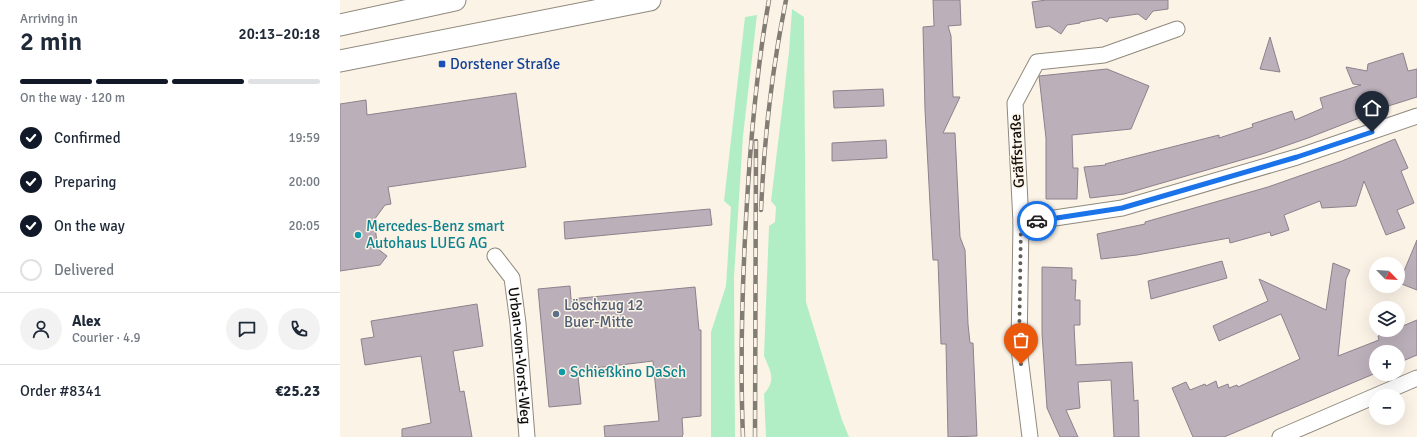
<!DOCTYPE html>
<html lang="en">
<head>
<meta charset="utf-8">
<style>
	:root { --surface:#fff; --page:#f2f2f3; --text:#1f2937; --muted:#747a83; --line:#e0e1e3; --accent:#111827 }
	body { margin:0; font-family:Signika,sans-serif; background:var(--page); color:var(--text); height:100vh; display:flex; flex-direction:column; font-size:15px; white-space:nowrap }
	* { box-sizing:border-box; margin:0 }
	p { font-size:13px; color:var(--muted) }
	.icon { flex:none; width:22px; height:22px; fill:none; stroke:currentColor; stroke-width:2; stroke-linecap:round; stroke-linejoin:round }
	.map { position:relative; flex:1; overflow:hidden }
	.details { display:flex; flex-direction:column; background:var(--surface); width:340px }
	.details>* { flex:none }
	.needle { width:26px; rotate:115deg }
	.tools { position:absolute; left:1029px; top:257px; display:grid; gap:8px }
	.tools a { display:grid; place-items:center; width:36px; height:36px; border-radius:50%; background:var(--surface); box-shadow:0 4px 16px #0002; font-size:20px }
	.pin { position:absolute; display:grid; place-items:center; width:34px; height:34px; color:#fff; margin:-41px -17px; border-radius:50% 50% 50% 0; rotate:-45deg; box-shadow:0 0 4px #0007 }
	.pin .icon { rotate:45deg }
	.courier { position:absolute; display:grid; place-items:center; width:40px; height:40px; margin:-20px; border:3px solid #1a73e8; border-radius:50%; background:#fff; color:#222; box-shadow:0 1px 5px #0007 }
	.headline em { font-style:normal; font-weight:600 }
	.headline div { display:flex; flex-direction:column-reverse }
	.headline { display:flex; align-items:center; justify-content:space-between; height:68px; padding:0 20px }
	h1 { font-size:26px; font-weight:600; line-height:30px }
	.bar { display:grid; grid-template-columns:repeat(4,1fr); gap:6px 4px; align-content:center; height:48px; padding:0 20px }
	.bar i { height:5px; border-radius:3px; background:var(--line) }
	.bar .on { background:var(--accent) }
	.bar p { grid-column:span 4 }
	.line { display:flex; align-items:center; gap:10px; padding:0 20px; border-top:1px solid var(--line) }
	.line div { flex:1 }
	.round { display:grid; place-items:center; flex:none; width:42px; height:42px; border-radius:21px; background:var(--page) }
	ol { padding:0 20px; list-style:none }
	li { display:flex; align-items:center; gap:12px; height:44px }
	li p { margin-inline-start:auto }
	li .icon { padding:4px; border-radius:50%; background:var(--accent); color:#fff; stroke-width:4 }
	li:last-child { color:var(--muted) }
	li i { width:22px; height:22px; border:2px solid var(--line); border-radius:50% }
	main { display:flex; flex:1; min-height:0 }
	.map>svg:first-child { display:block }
	.green { fill:#b2eec5 }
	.building { fill:#bbb0ba; stroke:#8d828c }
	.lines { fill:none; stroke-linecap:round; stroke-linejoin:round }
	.minor-casing { stroke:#90897d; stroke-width:17 }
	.secondary-casing { stroke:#90897d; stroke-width:23 }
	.minor { stroke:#fff; stroke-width:15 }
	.secondary { stroke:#fff; stroke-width:21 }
	.rail-casing { stroke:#827d74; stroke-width:4.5 }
	.rail { stroke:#fbf3e6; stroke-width:3; stroke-dasharray:9; stroke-linecap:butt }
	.done { stroke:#625e56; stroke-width:4; stroke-dasharray:0 7.2 }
	.route { stroke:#1a73e8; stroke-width:5 }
	.transit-dot { fill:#1a4fb4; stroke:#fbf3e6; stroke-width:1.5 }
	.culture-dot { fill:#0f9aa8; stroke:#fbf3e6; stroke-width:1.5 }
	.service-dot { fill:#5c6f8a; stroke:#fbf3e6; stroke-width:1.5 }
	.labels { text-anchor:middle; stroke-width:3; stroke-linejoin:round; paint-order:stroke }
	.transit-label { font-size:15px; fill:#164399; stroke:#fbf3e6; text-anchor:start }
	.street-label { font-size:15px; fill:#100d09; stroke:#fbf3e6 }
	.culture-label { font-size:15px; fill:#0d838f; stroke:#fbf3e6; text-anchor:start }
	.service-label { font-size:15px; fill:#4e5e75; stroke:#fbf3e6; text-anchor:start }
</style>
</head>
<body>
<main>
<section class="details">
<div class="headline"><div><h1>2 min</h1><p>Arriving in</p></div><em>20:13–20:18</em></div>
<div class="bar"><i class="on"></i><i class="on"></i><i class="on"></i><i></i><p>On the way · 120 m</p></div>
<ol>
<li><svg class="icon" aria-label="check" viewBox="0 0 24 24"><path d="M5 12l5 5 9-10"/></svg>Confirmed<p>19:59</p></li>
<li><svg class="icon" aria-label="check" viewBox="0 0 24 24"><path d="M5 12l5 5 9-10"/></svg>Preparing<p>20:00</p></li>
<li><svg class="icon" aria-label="check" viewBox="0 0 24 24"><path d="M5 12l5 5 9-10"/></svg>On the way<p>20:05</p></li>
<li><i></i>Delivered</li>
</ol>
<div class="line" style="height:72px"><a class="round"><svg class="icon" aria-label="person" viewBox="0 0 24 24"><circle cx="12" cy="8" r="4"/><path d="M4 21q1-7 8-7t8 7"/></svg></a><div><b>Alex</b><p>Courier · 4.9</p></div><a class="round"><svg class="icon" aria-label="chat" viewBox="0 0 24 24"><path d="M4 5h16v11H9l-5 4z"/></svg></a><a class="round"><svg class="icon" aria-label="phone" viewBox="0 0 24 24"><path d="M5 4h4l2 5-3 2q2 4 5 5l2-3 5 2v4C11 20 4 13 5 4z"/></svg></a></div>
<div class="line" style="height:52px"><div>Order #8341</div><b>€25.23</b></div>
</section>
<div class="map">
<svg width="1077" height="437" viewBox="0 0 1077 437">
	<rect width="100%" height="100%" fill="#fbf3e6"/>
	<path class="green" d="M 452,9 L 464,17 L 466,302 L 502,420 L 509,437 L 426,437 L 424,394 C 436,380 431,372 424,356 L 429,226 L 435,222 L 436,207 L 431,201 L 449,52 Z
		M 417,15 L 403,136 L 394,277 L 395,437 L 371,437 L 371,332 L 386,286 L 391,207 L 384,201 L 405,17 Z"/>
	<path class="building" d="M 593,0 L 620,0 L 621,25 L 608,26 L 611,36 L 613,97 L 620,97 L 603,133 L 615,133 L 620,237 L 625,250 L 628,324 L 630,343 L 633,343 L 637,436 L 608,437 L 606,344 L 601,344 L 598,260 L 593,260 L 585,110 L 583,27 L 594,26 Z
		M 706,0 L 828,0 L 828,9 L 813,11 L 806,20 L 798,14 L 769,18 L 767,22 L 761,18 L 740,22 L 740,23 L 727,25 L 721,34 L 709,26 L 696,28 L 692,2 Z
		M 930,37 L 940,72 L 920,69 Z
		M 1063,53 L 1068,71 L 1077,69 L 1077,97 L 1026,113 L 1027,115 L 968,138 L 922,154 L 784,194 L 750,198 L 744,167 L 766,165 L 765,164 L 879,135 L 879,138 L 913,127 L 912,124 L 952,111 L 955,120 L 983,108 L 980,98 L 1021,85 L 1013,84 L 1006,67 L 1027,71 L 1028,64 Z
		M 767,69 L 809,86 L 791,129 L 732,135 L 733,168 L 738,168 L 737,199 L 706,199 L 706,138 L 699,76 Z
		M 543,89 L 544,106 L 494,108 L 493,91 Z
		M 176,93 L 186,167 L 48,187 L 51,204 L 45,205 L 34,220 L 38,249 L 47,256 L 40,265 L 0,271 L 0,104 L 26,100 L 27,115 Z
		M 1055,139 L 1068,168 L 1061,171 L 1074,203 L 1057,210 L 1065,228 L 1046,235 L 1024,181 L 1016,206 L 982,208 L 980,201 L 944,215 L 949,230 L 931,236 L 930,232 L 890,243 L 889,238 L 797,255 L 761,259 L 757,234 L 805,224 L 805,222 L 928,187 L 1002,161 Z
		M 546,140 L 547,158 L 492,161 L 492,143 Z
		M 370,209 L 372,225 L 225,239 L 224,222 Z
		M 1077,240 L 1077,290 L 1059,283 Z
		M 882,261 L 887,278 L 811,299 L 808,281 Z
		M 993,263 L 1010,270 L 1006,279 L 998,356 L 1039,340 L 1038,336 L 1053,330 L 1058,330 L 1058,328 L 1077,320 L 1077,355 L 1058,363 L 1058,352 L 1036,352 L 1036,373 L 884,437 L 853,437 L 832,388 L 846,382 L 850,390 L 865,384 L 866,386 L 876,381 L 878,388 L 888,384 L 889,388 L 897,385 L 898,387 L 960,359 L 941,314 L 879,341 L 873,326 L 928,301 L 919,279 L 986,310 Z
		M 702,267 L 732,268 L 732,280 L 736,280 L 735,300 L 740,300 L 740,325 L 734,325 L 736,365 L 792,362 L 794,401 L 798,400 L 799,437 L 774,437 L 771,380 L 738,382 L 740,408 L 726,410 L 738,437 L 720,437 L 707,408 L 702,333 Z
		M 230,286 L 231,299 L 355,287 L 359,330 L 361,330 L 361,416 L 342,418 L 343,434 L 342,437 L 265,437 L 264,426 L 319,421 L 313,361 L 239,370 L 240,375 L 238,376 L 241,404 L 209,407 L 198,289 Z
		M 137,304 L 143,346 L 113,351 L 120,392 L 124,391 L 132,437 L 62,437 L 62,429 L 91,423 L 81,356 L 25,365 L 21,339 L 34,337 L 31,321 Z"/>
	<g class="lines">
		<g class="minor-casing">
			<g id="minor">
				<path d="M 681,223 L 782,208 L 957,157 L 1077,116"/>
				<path id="s1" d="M 155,256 L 172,278 L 178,323 L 187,437"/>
				<path d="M 690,437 L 679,349 L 681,223 L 675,103 L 697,62 L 764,55 L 837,29"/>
				<path d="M 940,437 L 1077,378"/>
			</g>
		</g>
		<g class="secondary-casing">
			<path id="secondary" d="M 0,25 L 115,0
				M 0,61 L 310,0"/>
		</g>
		<use href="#minor" class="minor"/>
		<use href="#secondary" class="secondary"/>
		<g class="rail-casing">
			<path id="rail" d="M 421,210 C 424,140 432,69 446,0
				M 403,437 C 400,365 402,292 406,219 C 410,146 416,72 429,0
				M 415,437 L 416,141"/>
		</g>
		<use href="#rail" class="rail"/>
	</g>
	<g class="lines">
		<path class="done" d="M 681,364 L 679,350 L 681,223 L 697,221"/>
		<path class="route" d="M 697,221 L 782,208 L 957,157 L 1032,132"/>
	</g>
	<rect class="transit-dot" x="98" y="60" width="8" height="8" rx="2"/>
	<g class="culture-dot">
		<circle cx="18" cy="235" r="4"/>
		<circle cx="222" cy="372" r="4"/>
	</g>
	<circle class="service-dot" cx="216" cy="314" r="4"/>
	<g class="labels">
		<g class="transit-label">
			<text x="110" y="69">Dorstener Straße</text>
		</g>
		<g class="street-label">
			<text transform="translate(677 151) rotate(-93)" y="5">Gräffstraße</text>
			<text dy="5" stroke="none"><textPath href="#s1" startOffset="106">Urban-von-Vorst-Weg</textPath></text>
		</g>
		<g class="culture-label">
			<text x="26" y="231">Mercedes-Benz smart<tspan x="26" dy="17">Autohaus LUEG AG</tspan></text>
			<text x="230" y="377">Schießkino DaSch</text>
		</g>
		<g class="service-label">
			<text x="224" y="310">Löschzug 12<tspan x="224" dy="17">Buer-Mitte</tspan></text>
		</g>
	</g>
</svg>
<div class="tools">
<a><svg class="needle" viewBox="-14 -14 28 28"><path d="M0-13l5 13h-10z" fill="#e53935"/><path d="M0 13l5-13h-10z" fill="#747a83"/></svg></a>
<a><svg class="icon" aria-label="layers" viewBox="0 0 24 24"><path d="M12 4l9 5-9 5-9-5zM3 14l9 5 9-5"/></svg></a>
<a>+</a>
<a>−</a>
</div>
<div class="pin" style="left:681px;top:364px;background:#ea580c"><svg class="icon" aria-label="bag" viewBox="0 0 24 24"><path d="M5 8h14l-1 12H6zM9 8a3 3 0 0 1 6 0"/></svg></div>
<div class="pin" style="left:1032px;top:132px;background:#1f2937"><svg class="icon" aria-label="home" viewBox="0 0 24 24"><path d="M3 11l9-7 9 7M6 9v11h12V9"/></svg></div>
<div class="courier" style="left:697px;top:221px"><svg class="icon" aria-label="car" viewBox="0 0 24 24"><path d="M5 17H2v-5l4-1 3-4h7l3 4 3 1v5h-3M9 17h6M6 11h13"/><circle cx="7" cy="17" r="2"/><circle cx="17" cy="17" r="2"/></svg></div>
</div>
</main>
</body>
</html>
